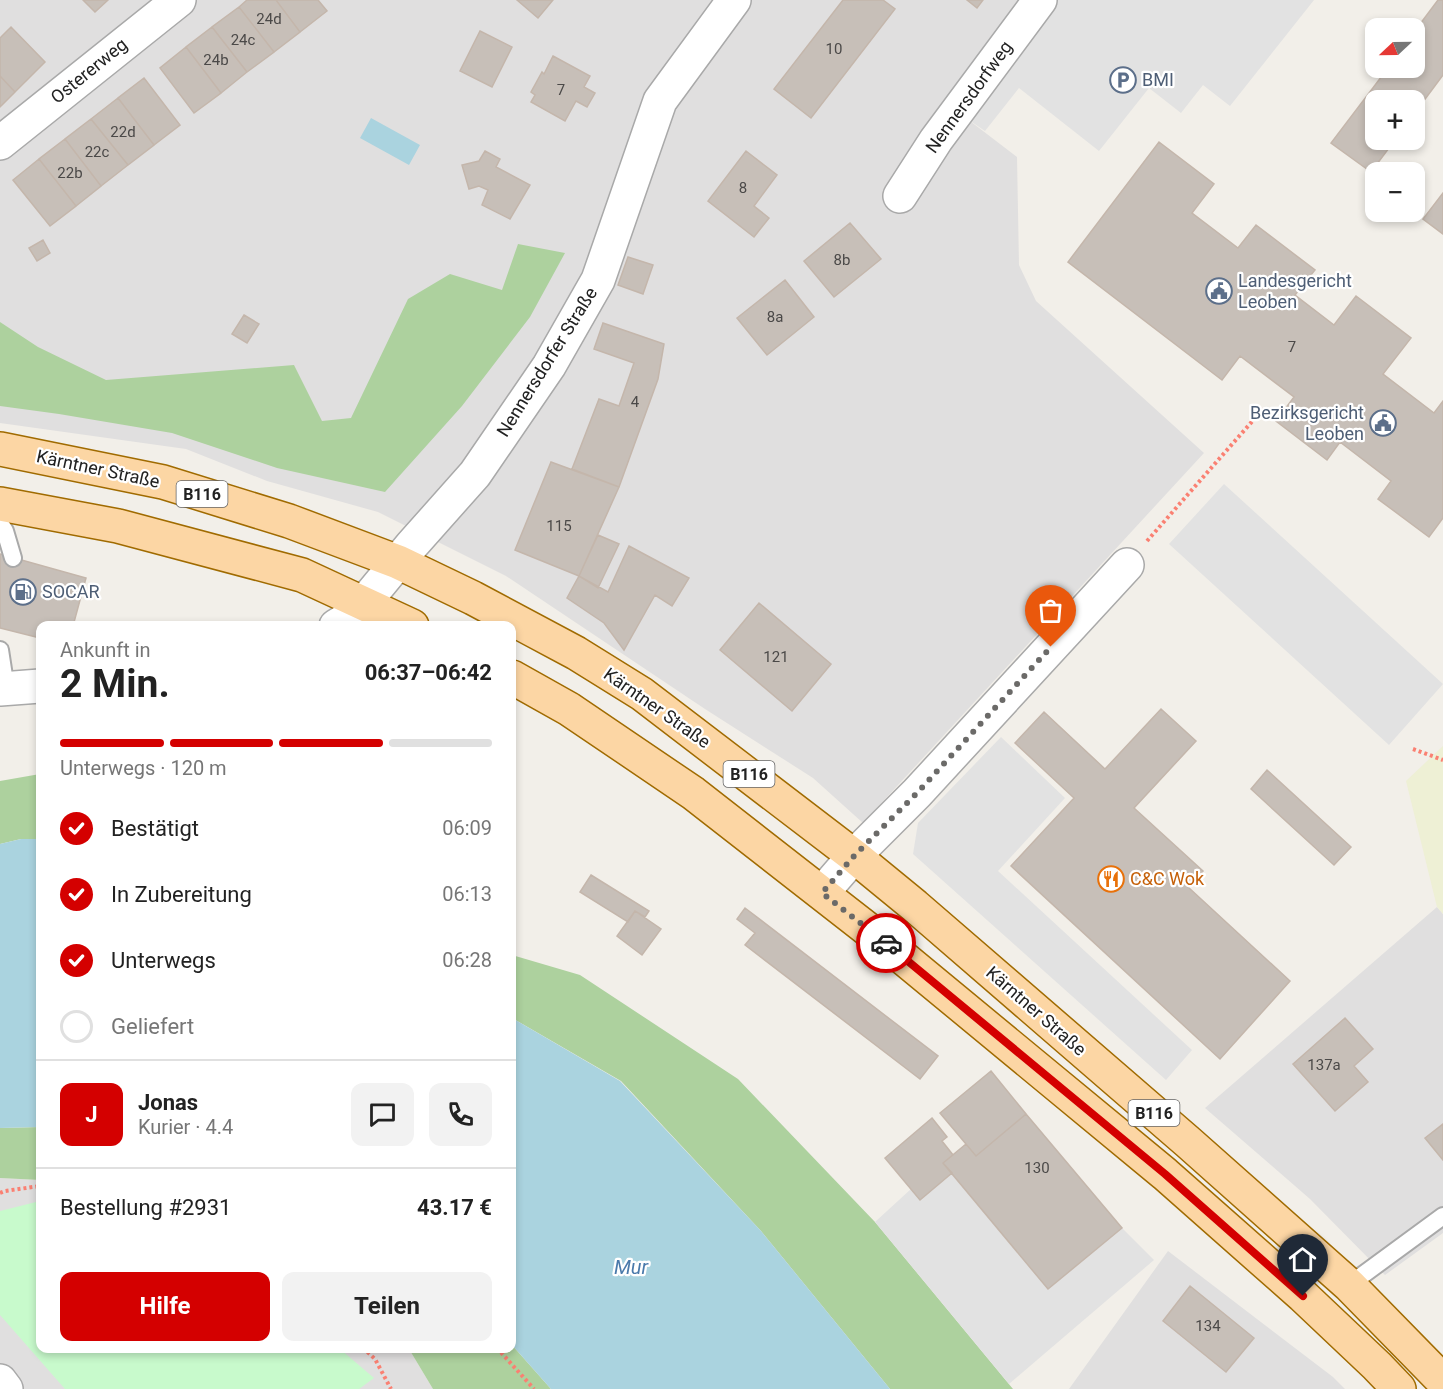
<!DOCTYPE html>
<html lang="de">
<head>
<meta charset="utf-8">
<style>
	:root { --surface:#fff; --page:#f2f2f2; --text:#222; --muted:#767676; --line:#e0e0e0; --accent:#d40000 }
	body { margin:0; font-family:Roboto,sans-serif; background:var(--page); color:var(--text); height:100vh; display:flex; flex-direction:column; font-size:22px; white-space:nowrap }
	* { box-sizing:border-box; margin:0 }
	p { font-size:20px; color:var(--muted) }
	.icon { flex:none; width:33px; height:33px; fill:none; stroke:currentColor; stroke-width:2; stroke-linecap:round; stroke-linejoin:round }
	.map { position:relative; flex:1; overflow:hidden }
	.sheet { position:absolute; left:36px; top:621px; width:480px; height:732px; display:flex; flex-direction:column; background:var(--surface); border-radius:12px; box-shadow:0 3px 9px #0003 }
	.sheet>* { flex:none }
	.needle { width:39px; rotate:248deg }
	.tools { position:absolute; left:1365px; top:18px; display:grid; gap:12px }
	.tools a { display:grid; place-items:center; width:60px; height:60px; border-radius:12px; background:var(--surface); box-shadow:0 3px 9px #0003; font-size:30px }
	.pin { position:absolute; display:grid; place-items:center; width:51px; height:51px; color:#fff; margin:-62px -26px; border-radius:50% 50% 50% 0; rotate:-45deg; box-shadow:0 0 6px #0007 }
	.pin .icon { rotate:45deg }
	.courier { position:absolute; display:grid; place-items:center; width:60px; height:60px; margin:-30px; border:4px solid #d40000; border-radius:50%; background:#fff; color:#222; box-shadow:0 2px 8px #0007 }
	.overview em { font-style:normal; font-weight:700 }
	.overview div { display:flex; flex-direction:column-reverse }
	.overview { display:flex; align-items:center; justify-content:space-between; height:102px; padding:0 24px }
	h1 { font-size:39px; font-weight:700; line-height:45px }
	.bar { display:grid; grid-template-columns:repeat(4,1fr); gap:9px 6px; align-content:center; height:72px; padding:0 24px }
	.bar i { height:8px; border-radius:4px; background:var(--line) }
	.bar .active { background:var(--accent) }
	.bar p { grid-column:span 4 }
	.line { display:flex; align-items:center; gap:15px; padding:0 24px; border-top:2px solid var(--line) }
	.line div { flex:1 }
	.round { display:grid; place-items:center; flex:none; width:63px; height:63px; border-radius:12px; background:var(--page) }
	ol { padding:0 24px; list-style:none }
	li { display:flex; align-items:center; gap:18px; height:66px }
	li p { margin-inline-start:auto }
	li .icon { padding:6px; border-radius:50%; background:var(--accent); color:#fff; stroke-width:4 }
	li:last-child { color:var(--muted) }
	li i { width:33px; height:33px; border:3px solid var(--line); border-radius:50% }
	.primary-button { display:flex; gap:12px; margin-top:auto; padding:12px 24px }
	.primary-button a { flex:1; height:69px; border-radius:12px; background:var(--accent); color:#fff; font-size:24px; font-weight:700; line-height:69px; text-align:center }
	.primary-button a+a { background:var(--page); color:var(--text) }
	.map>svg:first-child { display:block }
	.residential { fill:#e0dfdf }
	.farmland { fill:#eef0d5 }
	.forest { fill:#add19e }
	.park { fill:#c8facc }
	.parking { fill:#e2e2e2 }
	.water { fill:#aad3df }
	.building { fill:#c7bfb8; stroke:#c4b6ab; stroke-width:1.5 }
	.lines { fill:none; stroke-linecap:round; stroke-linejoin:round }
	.service-casing { stroke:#a9a9a9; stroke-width:20 }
	.minor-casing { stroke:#a9a9a9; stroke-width:36 }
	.primary-casing { stroke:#a06b00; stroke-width:36 }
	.path { stroke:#fa8072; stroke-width:4; stroke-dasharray:3 3; stroke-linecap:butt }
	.service { stroke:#fff; stroke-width:16 }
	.minor { stroke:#fff; stroke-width:33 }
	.primary { stroke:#fcd6a4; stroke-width:33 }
	.done { stroke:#6b6a68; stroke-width:6; stroke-dasharray:0 10.8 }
	.route { stroke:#d40000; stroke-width:8 }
	.labels { text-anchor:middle; stroke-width:4.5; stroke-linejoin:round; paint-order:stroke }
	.number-label { font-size:15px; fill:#4b4948 }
	.shield { fill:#fff; stroke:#646464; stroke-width:1.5 }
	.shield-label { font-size:16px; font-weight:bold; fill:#222 }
	.street-label { font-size:18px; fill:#222; stroke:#fff }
	.service-label { font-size:18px; fill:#4e5e75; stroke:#fff; text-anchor:start }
	.food-label { font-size:18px; fill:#c56008; stroke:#fff; text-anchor:start }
	.water-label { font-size:20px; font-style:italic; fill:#4a7aab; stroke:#fff }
</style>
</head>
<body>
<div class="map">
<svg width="1443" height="1389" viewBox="0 0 1443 1389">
	<rect width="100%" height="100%" fill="#f2efe9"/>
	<path class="residential" d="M 0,0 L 1056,0 L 966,118 L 1017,157 L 1019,265 L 1036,301 L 1204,453 L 863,823 L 813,778 L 705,709 L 506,576 L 378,512 L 267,481 L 186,449 L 0,423 Z
		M 1437,907 L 1443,914 L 1443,1233 L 1385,1275 L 1310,1199 L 1205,1108 Z
		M 0,1178 L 40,1180 L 40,1348 L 409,1349 L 433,1389 L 0,1389 Z
		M 1168,1251 L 1333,1377 L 1345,1389 L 1069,1389 Z"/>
	<path class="farmland" d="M 1443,746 L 1443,914 L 1437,907 L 1406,781 Z"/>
	<path class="forest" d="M 518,244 L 565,253 L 530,317 L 462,406 L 385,492 L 277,468 L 172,433 L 59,414 L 0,406 L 0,322 L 38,347 L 106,380 L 294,365 L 322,421 L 351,418 L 408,299 L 450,274 L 502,290 Z
		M 40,774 L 40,839 L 21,839 L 0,844 L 0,781 Z
		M 512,955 L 580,975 L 738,1079 L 875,1222 L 1013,1389 L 890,1389 L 761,1231 L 621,1081 L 512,1018 Z
		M 40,1127 L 40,1180 L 0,1178 L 0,1128 Z
		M 512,1345 L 551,1389 L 433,1389 L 409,1349 L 512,1348 Z"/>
	<path class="park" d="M 40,1201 L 40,1348 L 340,1349 L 374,1378 L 359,1389 L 65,1389 L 0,1315 L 0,1211 Z"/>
	<path class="parking" d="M 1056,0 L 1314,0 L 1230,106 L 1203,85 L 1181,113 L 1149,88 L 1099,151 L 1019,88 L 985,131 L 966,118 Z
		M 1224,484 L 1443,684 L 1389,745 L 1169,544 Z
		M 1001,737 L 1065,798 L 998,871 L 1192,1050 L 1166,1080 L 913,854 L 918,823 Z
		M 952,1173 L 1048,1288 L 1122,1228 L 1154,1260 L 1009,1384 L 875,1222 L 911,1189 L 920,1200 Z"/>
	<path class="water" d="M 371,118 L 420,145 L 409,165 L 360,138 Z
		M 21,839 L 40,839 L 40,1127 L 0,1128 L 0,844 Z
		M 512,1018 L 620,1081 L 761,1231 L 890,1389 L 551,1389 L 512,1345 Z"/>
	<path class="building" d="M 83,0 L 108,0 L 95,12 Z
		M 247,0 L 276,0 L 300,32 L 274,52 L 239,7 Z
		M 276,0 L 318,0 L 327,11 L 300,32 Z
		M 517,0 L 553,0 L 538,18 Z
		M 843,0 L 883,0 L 895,9 L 811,118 L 774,89 Z
		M 967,0 L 983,0 L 977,8 Z
		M 1438,0 L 1443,0 L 1443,75 L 1414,114 L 1414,100 L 1376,100 L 1376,140 L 1395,140 L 1371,172 L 1331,143 L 1388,68 L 1414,68 L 1414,32 Z
		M 239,7 L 274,52 L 247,72 L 212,27 Z
		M 11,27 L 45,62 L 15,92 L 0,76 L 0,38 Z
		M 212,27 L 247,72 L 221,93 L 186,47 Z
		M 480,31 L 512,47 L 492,87 L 460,71 Z
		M 186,47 L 221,93 L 194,113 L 160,68 Z
		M 553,56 L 590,76 L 584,87 L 595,93 L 587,107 L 576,101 L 565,121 L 531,102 L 535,95 L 531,92 L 542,72 L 544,74 Z
		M 0,76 L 15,92 L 0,107 Z
		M 144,78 L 180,125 L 154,145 L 118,98 Z
		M 118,98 L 154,145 L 128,165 L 91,119 Z
		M 91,119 L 128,165 L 101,186 L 65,139 Z
		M 65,139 L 101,186 L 76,206 L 39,159 Z
		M 1159,142 L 1214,184 L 1192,213 L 1238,248 L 1256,225 L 1315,270 L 1295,295 L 1334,325 L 1356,296 L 1411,338 L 1383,374 L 1434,413 L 1443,401 L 1443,518 L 1429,537 L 1378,499 L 1391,481 L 1340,442 L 1327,460 L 1276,421 L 1294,397 L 1240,356 L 1222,380 L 1068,262 Z
		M 485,151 L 500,159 L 496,167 L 530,185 L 510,219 L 482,205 L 488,190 L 479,186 L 469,189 L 462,165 L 479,161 Z
		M 746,151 L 777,175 L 754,206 L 769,218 L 754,237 L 708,201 Z
		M 39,159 L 76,206 L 50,226 L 13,180 Z
		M 1443,193 L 1443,234 L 1423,219 Z
		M 850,223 L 881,259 L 834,297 L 804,261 Z
		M 43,240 L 50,253 L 37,261 L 29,248 Z
		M 628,257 L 653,265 L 643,294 L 618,285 Z
		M 785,280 L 814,317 L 767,355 L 737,318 Z
		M 244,315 L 259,324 L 247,343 L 232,334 Z
		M 603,323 L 664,344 L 658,379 L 619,487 L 572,469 L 599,399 L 619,406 L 634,363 L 594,349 Z
		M 551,462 L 619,487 L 579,576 L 515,550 Z
		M 598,535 L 619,544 L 598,588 L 579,576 Z
		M 629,546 L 689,578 L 672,606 L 655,595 L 624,650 L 604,623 L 567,598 L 579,576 L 608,592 Z
		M 0,554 L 86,578 L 73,626 L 40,626 L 40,638 L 0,628 Z
		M 759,603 L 831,664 L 792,711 L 720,650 Z
		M 1161,709 L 1196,741 L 1134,808 L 1203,871 L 1188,887 L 1290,981 L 1220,1059 L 1011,866 L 1074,798 L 1015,743 L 1044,712 L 1105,769 Z
		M 1267,770 L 1351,847 L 1334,865 L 1251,789 Z
		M 591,875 L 649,911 L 645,917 L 635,911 L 628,922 L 580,892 Z
		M 745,908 L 938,1056 L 920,1079 L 745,945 L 755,933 L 737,919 Z
		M 635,911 L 661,929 L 642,955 L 617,936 Z
		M 1345,1018 L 1373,1049 L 1354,1066 L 1368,1082 L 1335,1111 L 1293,1064 Z
		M 991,1071 L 1026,1114 L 976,1156 L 940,1113 Z
		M 1026,1114 L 1122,1228 L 1048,1289 L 943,1163 L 966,1144 L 976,1156 Z
		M 932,1118 L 947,1137 L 942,1141 L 953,1155 L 943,1163 L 952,1173 L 920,1200 L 885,1158 Z
		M 1443,1124 L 1443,1160 L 1425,1138 Z
		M 1190,1286 L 1254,1338 L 1226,1372 L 1163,1321 Z"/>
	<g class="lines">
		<g class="service-casing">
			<path id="service" d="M 0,523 L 5,531 L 13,558
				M 0,650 L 6,689
				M 1349,1285 L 1443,1216"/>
		</g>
		<g class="minor-casing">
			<path id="minor" d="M 0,143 L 179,0
				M 900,196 L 936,140 L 1040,0
				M 336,626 L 349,618 L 364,603 L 411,546 L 475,474 L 549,366 L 598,280 L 660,101 L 734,0
				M 0,689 L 40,686
				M 822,893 L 854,856 L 917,793 L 1127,565
				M 0,1381 L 6,1389"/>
		</g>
		<g class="primary-casing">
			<path id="primary" d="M 0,449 L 163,482 L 289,521 L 398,562 L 473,598 L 576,653 L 642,694 L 854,856 L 915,906 L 1188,1142 L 1349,1285 L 1443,1381
				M 0,504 L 118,526 L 302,575 L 412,626
				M 512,677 L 569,709 L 693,793 L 884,942 L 1165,1174 L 1303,1296 L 1377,1366 L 1399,1389"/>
		</g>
		<path class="path" d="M 1147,541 L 1263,409
			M 1413,749 L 1443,760
			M 0,1193 L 5,1191 L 40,1186
			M 363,1348 L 375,1359 L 391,1389
			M 497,1348 L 534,1389"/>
		<use href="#service" class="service"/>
		<use href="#minor" class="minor"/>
		<use href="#primary" class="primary"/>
	</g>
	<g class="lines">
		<path class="done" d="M 886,943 L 822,893 L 854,856 L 917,793 L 1051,647"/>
		<path class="route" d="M 886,943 L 1165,1174 L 1303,1296"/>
	</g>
	<defs>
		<g id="parking-ring" transform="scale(1.35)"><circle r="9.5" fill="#fff" stroke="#5c6f8a" stroke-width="1.5"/><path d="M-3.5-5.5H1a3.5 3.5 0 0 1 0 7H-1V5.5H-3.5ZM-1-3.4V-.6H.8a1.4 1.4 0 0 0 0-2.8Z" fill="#5c6f8a"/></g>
		<g id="civic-ring" transform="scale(1.35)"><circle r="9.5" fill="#fff" stroke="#5c6f8a" stroke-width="1.5"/><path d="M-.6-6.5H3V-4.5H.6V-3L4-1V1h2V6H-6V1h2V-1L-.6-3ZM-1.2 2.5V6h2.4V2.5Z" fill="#5c6f8a"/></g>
		<g id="fuel-ring" transform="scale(1.35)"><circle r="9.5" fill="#fff" stroke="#5c6f8a" stroke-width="1.5"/><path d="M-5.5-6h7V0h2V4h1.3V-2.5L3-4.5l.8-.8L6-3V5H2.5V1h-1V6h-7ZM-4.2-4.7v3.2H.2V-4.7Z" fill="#5c6f8a"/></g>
		<g id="restaurant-ring" transform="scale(1.35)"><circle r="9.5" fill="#fff" stroke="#e8710a" stroke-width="1.5"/><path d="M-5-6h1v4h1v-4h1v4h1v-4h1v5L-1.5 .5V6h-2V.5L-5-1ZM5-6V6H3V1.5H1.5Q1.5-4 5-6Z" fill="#e8710a"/></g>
	</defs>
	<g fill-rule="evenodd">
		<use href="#parking-ring" x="1123" y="80"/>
		<use href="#civic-ring" x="1219" y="291"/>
		<use href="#civic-ring" x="1383" y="423"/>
		<use href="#fuel-ring" x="23" y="592"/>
		<use href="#restaurant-ring" x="1111" y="879"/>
	</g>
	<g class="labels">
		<g class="number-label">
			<text x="269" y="24">24d</text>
			<text x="243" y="45">24c</text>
			<text x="834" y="54">10</text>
			<text x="216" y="65">24b</text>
			<text x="561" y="95">7</text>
			<text x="123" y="137">22d</text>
			<text x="97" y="157">22c</text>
			<text x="70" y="178">22b</text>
			<text x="743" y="193">8</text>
			<text x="842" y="265">8b</text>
			<text x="775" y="322">8a</text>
			<text x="1292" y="352">7</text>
			<text x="635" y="407">4</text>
			<text x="559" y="531">115</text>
			<text x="776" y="662">121</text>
			<text x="1324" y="1070">137a</text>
			<text x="1037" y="1173">130</text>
			<text x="1208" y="1331">134</text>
		</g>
		<g class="shield">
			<rect x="176.5" y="481" width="51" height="26" rx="4.5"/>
			<rect x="723.5" y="761" width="51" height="26" rx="4.5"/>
			<rect x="1128.5" y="1100" width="51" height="26" rx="4.5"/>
		</g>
		<g class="shield-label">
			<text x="202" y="500">B116</text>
			<text x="749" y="780">B116</text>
			<text x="1154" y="1119">B116</text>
		</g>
		<g class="street-label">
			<text transform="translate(89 71) rotate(-39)" y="6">Ostererweg</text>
			<text transform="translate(969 97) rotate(-54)" y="6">Nennersdorfweg</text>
			<text transform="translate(547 362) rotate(-58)" y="6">Nennersdorfer Straße</text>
			<text transform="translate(98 469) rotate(12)" y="6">Kärntner Straße</text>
			<text transform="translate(657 708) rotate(35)" y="6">Kärntner Straße</text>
			<text transform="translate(1036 1011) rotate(41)" y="6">Kärntner Straße</text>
		</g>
		<g class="service-label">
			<text x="1142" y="86">BMI</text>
			<text x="1238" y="287">Landesgericht<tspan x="1238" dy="21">Leoben</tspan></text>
			<text x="1364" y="419" text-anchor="end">Bezirksgericht<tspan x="1364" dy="21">Leoben</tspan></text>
			<text x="42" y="598">SOCAR</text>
		</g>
		<g class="food-label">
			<text x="1130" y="885">C&amp;C Wok</text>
		</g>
		<g class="water-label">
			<text x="631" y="1274">Mur</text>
		</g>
	</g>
</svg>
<div class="tools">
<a><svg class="needle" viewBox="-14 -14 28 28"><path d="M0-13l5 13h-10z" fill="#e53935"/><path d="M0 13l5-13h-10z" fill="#767676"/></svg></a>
<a>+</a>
<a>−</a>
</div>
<div class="pin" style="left:1051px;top:647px;background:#ea580c"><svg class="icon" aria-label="bag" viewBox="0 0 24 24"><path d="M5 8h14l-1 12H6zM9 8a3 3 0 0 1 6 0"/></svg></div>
<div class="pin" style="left:1303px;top:1296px;background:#1f2937"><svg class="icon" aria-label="home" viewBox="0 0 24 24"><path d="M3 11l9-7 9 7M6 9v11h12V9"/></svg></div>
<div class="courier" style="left:886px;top:943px"><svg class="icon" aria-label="car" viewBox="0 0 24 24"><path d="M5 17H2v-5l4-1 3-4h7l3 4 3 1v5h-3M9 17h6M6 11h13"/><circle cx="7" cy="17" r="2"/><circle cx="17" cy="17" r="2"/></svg></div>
<section class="sheet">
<div class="overview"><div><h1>2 Min.</h1><p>Ankunft in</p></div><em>06:37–06:42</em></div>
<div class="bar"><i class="active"></i><i class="active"></i><i class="active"></i><i></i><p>Unterwegs · 120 m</p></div>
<ol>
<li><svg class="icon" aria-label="check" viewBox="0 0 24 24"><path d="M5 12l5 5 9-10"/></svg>Bestätigt<p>06:09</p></li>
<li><svg class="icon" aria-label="check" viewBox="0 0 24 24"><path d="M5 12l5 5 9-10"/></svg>In Zubereitung<p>06:13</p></li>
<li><svg class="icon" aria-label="check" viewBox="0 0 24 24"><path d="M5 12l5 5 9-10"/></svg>Unterwegs<p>06:28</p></li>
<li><i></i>Geliefert</li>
</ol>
<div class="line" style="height:108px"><b class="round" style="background:var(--accent);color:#fff">J</b><div><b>Jonas</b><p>Kurier · 4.4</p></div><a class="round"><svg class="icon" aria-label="chat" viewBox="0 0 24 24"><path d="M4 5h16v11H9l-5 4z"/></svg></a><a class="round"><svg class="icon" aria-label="phone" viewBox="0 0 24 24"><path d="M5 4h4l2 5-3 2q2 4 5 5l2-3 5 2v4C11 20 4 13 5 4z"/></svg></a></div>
<div class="line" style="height:78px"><div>Bestellung #2931</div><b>43.17 €</b></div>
<div class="primary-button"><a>Hilfe</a><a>Teilen</a></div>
</section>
</div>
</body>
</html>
